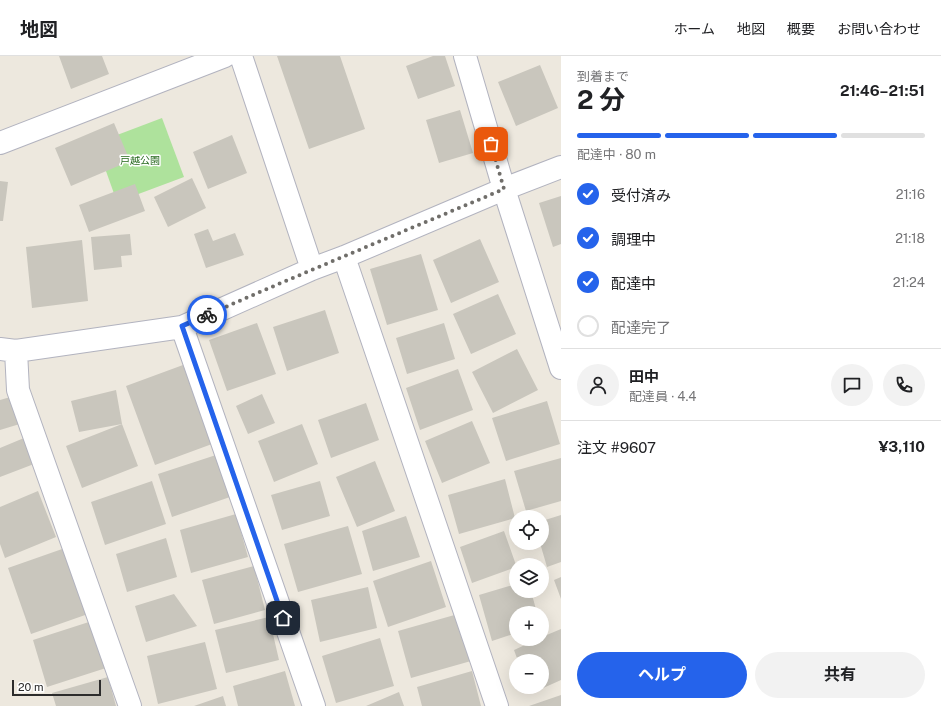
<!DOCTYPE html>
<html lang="ja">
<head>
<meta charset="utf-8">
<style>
	:root { --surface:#fff; --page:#f2f2f2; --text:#202124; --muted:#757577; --line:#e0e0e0; --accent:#2563eb }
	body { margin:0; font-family:"Public Sans","Noto Sans JP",sans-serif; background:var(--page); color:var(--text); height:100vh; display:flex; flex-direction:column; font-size:15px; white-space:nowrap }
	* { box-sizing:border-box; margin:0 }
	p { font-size:13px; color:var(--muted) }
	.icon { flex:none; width:22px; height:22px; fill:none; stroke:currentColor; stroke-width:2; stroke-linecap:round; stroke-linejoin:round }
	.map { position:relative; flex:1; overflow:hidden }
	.side { display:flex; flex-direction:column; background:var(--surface); width:380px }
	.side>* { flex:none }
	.tools { position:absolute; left:509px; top:454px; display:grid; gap:8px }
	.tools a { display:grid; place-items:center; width:40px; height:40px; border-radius:50%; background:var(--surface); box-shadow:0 4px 16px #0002; font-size:20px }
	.scale { position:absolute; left:12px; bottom:10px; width:89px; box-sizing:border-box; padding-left:4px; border:2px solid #2c2c2c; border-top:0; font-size:11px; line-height:14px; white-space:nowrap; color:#2c2c2c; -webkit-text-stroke:3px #fff; paint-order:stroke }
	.pin { position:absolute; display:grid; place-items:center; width:34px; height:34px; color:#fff; margin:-17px; border-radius:8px; box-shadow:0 2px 6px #0006 }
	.courier { position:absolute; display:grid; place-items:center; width:40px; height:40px; margin:-20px; border:3px solid #2563eb; border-radius:50%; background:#fff; color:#222; box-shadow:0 1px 5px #0007 }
	.headline em { font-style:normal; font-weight:700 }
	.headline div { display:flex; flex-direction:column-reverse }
	.headline { display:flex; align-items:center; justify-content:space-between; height:68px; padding:0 16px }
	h1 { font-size:26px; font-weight:700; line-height:30px }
	.bar { display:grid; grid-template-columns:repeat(4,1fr); gap:6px 4px; align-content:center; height:48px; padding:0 16px }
	.bar i { height:5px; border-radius:3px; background:var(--line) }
	.bar .current { background:var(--accent) }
	.bar p { grid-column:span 4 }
	.line { display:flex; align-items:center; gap:10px; padding:0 16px; border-top:1px solid var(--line) }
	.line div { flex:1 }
	.round { display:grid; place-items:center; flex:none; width:42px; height:42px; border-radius:21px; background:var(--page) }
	ol { padding:0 16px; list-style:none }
	li { display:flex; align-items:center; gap:12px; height:44px }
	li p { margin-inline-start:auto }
	li .icon { padding:4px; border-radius:50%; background:var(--accent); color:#fff; stroke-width:4 }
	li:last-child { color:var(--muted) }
	li i { width:22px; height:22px; border:2px solid var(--line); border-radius:50% }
	.action { display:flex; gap:8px; margin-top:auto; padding:8px 16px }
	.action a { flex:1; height:46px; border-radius:24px; background:var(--accent); color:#fff; font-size:16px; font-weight:700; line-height:46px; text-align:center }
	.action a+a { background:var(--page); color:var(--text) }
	header { display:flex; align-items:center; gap:24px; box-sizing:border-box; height:56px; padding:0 20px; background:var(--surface); border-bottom:1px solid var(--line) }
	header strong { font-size:19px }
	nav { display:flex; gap:22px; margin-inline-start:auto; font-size:14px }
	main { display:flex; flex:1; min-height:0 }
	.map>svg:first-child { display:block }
	.green { fill:#aee29c }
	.building { fill:#c9c6bd }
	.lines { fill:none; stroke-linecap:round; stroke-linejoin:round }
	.minor-casing { stroke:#b2b3bf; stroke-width:24 }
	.minor { stroke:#fff; stroke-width:22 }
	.done { stroke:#706e6a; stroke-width:4; stroke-dasharray:0 7.2 }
	.route { stroke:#2563eb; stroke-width:5 }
	.labels { text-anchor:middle; stroke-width:3; stroke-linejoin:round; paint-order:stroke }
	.park-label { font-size:10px; fill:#25681c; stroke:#fff }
</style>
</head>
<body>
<header>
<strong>地図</strong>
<nav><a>ホーム</a><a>地図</a><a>概要</a><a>お問い合わせ</a></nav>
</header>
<main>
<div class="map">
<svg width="561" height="650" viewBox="0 0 561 650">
	<rect width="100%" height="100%" fill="#ede8de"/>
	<path class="green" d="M 162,62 L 184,121 L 117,146 L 96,87 Z"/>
	<path class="building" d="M 59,0 L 102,0 L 109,18 L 71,33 Z
		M 277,0 L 340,0 L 365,73 L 309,93 Z
		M 433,0 L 445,0 L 455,30 L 418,43 L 406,10 Z
		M 540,9 L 558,52 L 516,70 L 498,26 Z
		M 460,54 L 473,97 L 439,107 L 426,64 Z
		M 114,67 L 130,105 L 71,130 L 55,92 Z
		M 232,79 L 247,117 L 208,133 L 193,96 Z
		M 192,122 L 206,152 L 168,171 L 154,141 Z
		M 0,125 L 8,126 L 3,165 L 0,165 Z
		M 135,128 L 145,155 L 89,176 L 79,149 Z
		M 561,140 L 561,188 L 553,191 L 539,147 Z
		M 208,173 L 213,185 L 235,177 L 244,199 L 206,212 L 194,178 Z
		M 130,178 L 132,199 L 121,200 L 122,211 L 94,214 L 91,181 Z
		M 480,183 L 499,226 L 451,247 L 433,204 Z
		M 82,184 L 88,245 L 32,252 L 26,191 Z
		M 421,198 L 438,254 L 387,269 L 370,213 Z
		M 498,238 L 516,278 L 471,298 L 453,258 Z
		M 325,254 L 339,297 L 287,315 L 273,271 Z
		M 257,267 L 276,318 L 227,335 L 209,284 Z
		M 444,267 L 455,303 L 407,318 L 396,282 Z
		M 517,293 L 538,334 L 493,357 L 472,316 Z
		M 183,309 L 212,388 L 155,409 L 126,330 Z
		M 458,313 L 473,354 L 420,374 L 406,332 Z
		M 116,334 L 122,368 L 79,376 L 71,345 Z
		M 262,338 L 275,367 L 248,378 L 236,350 Z
		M 14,340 L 23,367 L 0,374 L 0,344 Z
		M 547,345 L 560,388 L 506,405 L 492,362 Z
		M 366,347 L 379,384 L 331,402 L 318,364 Z
		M 472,365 L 490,407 L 442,427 L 425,385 Z
		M 122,368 L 138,410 L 82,432 L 66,390 Z
		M 302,368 L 318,408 L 274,426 L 258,385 Z
		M 24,382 L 34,408 L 0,421 L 0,392 Z
		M 216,399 L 230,441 L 172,461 L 158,418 Z
		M 561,402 L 561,445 L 526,455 L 514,415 Z
		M 375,405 L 395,455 L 357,471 L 336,421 Z
		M 505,423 L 515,462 L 459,478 L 448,439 Z
		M 152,425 L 166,468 L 105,489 L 91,446 Z
		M 320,425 L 330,460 L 282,474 L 271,439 Z
		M 38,435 L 56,481 L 5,502 L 0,488 L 0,451 Z
		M 236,458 L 248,501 L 191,517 L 180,474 Z
		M 561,459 L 561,506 L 547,511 L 540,487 L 542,487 L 542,465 Z
		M 406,460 L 420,501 L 373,515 L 362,475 Z
		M 348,470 L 362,518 L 298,536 L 284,488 Z
		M 504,475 L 516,509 L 516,511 L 472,527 L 460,491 Z
		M 166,482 L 177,521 L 127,536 L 116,498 Z
		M 65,492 L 88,558 L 31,578 L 8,512 Z
		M 431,505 L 446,551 L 388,571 L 373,525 Z
		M 254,510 L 265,554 L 214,568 L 202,524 Z
		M 561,521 L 561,543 L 554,524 Z
		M 516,528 L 516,535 L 531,535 L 537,557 L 516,557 L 516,577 L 492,585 L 479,539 Z
		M 368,531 L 377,572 L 320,586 L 311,544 Z
		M 174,538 L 197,570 L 146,586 L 135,550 Z
		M 458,558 L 471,605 L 411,622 L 398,575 Z
		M 269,561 L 279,604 L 226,617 L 215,574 Z
		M 92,565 L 106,612 L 47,631 L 33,584 Z
		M 561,573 L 561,624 L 532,637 L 529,631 L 542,631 L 542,605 L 518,605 L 514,594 L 538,583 L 542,583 L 542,581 Z
		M 380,582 L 394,630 L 336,647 L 322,600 Z
		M 205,586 L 217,633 L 158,648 L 147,600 Z
		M 285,615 L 295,650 L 238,650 L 233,630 Z
		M 472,615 L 481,650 L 422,650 L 417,631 Z
		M 108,621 L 116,650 L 56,650 L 52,637 Z
		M 399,636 L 404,650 L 366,650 Z
		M 561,639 L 561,650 L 529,650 Z
		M 223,640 L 226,650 L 194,650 Z"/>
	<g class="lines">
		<g class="minor-casing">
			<path id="minor" d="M 241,0 L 312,213
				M 465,0 L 504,133 L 561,312
				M 0,87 L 225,0
				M 344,201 L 497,650
				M 182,271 L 314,650
				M 0,293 L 16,295 L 182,271 L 312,213 L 344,201 L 504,133 L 561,111
				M 16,295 L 18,334 L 130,650"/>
		</g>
		<use href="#minor" class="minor"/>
	</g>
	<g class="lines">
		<path class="done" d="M 207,259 C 305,216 405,175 504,133 L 491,88"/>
		<path class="route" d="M 207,259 L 182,270 L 283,562"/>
	</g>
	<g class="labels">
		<g class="park-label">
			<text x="140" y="108">戸越公園</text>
		</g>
	</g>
</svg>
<div class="tools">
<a><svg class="icon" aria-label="locate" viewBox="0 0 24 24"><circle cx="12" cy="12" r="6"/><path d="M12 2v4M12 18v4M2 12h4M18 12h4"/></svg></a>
<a><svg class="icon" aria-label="layers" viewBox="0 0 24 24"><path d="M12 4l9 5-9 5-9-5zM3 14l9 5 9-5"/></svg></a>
<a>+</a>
<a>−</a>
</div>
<div class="scale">20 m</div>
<div class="pin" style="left:491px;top:88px;background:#ea580c"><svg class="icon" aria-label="bag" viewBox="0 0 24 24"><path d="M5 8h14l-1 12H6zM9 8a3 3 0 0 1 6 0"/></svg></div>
<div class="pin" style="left:283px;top:562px;background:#1f2937"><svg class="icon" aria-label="home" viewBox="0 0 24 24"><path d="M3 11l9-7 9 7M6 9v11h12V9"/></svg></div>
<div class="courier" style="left:207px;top:259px"><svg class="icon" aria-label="bike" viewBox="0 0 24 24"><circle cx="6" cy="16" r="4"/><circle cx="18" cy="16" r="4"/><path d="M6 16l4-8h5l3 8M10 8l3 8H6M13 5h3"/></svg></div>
</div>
<section class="side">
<div class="headline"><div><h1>2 分</h1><p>到着まで</p></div><em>21:46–21:51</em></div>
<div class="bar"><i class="current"></i><i class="current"></i><i class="current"></i><i></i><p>配達中 · 80 m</p></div>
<ol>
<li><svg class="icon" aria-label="check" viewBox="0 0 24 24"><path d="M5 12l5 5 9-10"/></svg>受付済み<p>21:16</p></li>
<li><svg class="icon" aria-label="check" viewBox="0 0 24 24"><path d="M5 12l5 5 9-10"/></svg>調理中<p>21:18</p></li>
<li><svg class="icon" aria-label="check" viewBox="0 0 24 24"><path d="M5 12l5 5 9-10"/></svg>配達中<p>21:24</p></li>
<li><i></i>配達完了</li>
</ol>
<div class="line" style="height:72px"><a class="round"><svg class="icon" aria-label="person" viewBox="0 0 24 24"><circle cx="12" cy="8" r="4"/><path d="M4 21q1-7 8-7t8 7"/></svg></a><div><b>田中</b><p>配達員 · 4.4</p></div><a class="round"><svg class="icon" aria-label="chat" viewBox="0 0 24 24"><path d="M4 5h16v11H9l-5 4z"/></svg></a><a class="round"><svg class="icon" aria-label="phone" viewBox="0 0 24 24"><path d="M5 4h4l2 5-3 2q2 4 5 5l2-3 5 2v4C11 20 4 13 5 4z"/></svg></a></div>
<div class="line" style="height:52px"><div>注文 #9607</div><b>¥3,110</b></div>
<div class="action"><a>ヘルプ</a><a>共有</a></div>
</section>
</main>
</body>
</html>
